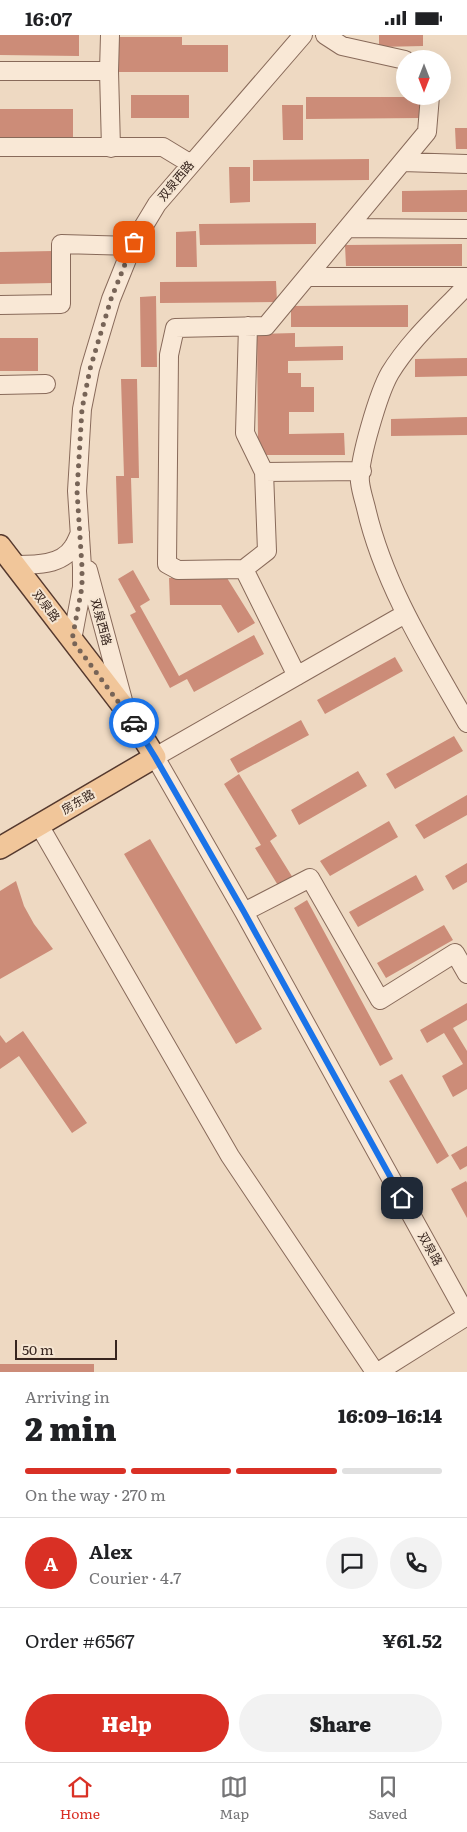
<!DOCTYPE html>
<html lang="en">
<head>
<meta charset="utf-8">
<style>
	:root { --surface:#fff; --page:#f2f2f2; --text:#202124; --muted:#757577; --line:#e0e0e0; --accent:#d93025 }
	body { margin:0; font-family:Literata,"Noto Sans SC",serif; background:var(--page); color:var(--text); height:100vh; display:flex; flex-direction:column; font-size:19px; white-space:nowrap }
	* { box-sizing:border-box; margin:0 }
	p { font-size:16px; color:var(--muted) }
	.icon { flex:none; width:28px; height:28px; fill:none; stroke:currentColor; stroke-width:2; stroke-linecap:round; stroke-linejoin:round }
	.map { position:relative; height:1337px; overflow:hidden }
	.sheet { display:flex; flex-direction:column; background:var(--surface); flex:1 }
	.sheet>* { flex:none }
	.needle { width:32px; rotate:180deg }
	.buttons { position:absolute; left:396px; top:15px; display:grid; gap:10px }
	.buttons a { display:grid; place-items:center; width:55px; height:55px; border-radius:50%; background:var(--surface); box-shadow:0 5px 20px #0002; font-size:25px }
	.scale { position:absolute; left:15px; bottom:12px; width:102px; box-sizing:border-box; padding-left:5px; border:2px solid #37251e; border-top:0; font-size:14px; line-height:18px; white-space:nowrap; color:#37251e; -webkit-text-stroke:4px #f5e5d2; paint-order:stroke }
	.pin { position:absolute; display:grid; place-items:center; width:42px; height:42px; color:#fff; margin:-21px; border-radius:10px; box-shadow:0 2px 8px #0006 }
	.courier { position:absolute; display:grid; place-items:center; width:50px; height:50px; margin:-25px; border:4px solid #1a73e8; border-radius:50%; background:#fff; color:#222; box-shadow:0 1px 6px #0007 }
	.headline em { font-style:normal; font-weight:800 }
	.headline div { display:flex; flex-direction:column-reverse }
	.headline { display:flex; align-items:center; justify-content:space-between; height:85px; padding:0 25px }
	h1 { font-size:32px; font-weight:800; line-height:38px }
	.bar { display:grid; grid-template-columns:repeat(4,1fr); gap:8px 5px; align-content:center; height:60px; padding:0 25px }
	.bar i { height:6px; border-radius:4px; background:var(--line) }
	.bar .current { background:var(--accent) }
	.bar p { grid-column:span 4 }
	.line { display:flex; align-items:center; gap:12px; padding:0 25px; border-top:1px solid var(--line) }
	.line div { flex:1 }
	.round { display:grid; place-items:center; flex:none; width:52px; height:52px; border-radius:26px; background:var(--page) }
	.primary-button { display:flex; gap:10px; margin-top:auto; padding:10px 25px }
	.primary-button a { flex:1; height:58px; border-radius:30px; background:var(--accent); color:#fff; font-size:20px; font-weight:800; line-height:58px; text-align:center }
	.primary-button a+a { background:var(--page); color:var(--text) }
	.status { display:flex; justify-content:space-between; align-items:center; height:35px; padding:0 25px; background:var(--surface); direction:ltr }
	.status svg { height:14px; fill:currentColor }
	.dock { display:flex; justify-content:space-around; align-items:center; height:70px; border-top:1px solid var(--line); background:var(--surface); font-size:14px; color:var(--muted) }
	.dock a { display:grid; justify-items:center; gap:2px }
	.dock .current { color:var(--accent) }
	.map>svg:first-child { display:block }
	.building { fill:#cc8c78 }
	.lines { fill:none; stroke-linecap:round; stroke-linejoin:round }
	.minor-casing { stroke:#886a5a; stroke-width:20 }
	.major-casing { stroke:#55392e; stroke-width:24 }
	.minor { stroke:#f9e8d6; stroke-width:18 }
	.major { stroke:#f1c69a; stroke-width:21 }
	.done { stroke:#776457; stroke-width:5; stroke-dasharray:0 9 }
	.route { stroke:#1a73e8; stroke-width:6 }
	.labels { text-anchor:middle; stroke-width:4; stroke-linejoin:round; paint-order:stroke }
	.street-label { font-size:12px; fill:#37251e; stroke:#f5e5d2 }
</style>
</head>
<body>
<div class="status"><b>16:07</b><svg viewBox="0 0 49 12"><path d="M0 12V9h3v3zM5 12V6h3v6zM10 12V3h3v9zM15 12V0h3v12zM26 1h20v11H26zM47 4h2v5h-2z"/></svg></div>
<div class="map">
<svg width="467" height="1337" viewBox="0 0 467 1337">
	<rect width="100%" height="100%" fill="#eed9c2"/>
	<path class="building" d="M 0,0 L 79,0 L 79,21 L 0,20 Z
		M 379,0 L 423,0 L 423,11 L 379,12 Z
		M 116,2 L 182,2 L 182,10 L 228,10 L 228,37 L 116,37 Z
		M 131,60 L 189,60 L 189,83 L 131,83 Z
		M 306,62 L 422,62 L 422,83 L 306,84 Z
		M 282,70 L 303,70 L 303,105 L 283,105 Z
		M 0,74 L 73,74 L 73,103 L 0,103 Z
		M 455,93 L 467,93 L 467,114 L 456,114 Z
		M 369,124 L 369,145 L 253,146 L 253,125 Z
		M 229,132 L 250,132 L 250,167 L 230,168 Z
		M 467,155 L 467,177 L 402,177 L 402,156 Z
		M 316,188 L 316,209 L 200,210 L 199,189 Z
		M 196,196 L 197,232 L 176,232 L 176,197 Z
		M 462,209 L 462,231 L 346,231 L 345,210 Z
		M 53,216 L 53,248 L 0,249 L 0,217 Z
		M 276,246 L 277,267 L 160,268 L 160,247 Z
		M 156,261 L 157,332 L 141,332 L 140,262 Z
		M 408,270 L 408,292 L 291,292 L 291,271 Z
		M 295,298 L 295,312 L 343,311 L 343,325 L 288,326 L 288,338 L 301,338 L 301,352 L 314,352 L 314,377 L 289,377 L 289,399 L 344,398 L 345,420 L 264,420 L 258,406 L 257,299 Z
		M 0,303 L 38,303 L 38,336 L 0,336 Z
		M 467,323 L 467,341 L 415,342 L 415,324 Z
		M 121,344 L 137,344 L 139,443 L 131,443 L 133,508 L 118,509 L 116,441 L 124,441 Z
		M 467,382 L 467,400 L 391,401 L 391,384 Z
		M 133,535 L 150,565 L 140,571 L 179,641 L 254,600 L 264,619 L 194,657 L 187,644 L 170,653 L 130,580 L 136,577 L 118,544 Z
		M 169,543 L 227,543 L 255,588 L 238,598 L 221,570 L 170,570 Z
		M 395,622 L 403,636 L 325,679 L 317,665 Z
		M 301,685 L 309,700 L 238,738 L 230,724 Z
		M 454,701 L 463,716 L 395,754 L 386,739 Z
		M 358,736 L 367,751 L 299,790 L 291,775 Z
		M 239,739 L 277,801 L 270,806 L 293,843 L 279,852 L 255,813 L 261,810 L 224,749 Z
		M 467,760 L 467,780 L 424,804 L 415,790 Z
		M 389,786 L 398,802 L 330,841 L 320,826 Z
		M 150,804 L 262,994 L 236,1009 L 124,819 Z
		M 467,828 L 467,847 L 453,855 L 445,841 Z
		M 416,840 L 424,855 L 358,892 L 349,877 Z
		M 16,846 L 24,871 L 34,889 L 53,914 L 0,944 L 0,856 Z
		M 307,865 L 393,1024 L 380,1031 L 294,873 Z
		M 444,890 L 453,905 L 386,943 L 377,928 Z
		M 467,968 L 467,985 L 453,993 L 467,1016 L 467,1054 L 453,1062 L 442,1041 L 463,1029 L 444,998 L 427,1008 L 420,995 Z
		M 23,996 L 87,1088 L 72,1098 L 19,1021 L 0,1034 L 0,1000 L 6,1008 Z
		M 402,1039 L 449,1121 L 437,1129 L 389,1046 Z
		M 467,1111 L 467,1131 L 460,1135 L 451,1120 Z
		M 466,1146 L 467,1148 L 467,1183 L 451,1154 Z
		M 0,1329 L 94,1329 L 94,1337 L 0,1337 Z"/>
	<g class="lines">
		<g class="minor-casing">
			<path id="minor" d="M 325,0 L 342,11 L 405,25
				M 0,36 L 109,36 L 111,113
				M 109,36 L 110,0
				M 0,112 L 163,112 L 191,129
				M 402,127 L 467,129
				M 348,193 L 467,194
				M 307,242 L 467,242
				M 467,250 C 441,278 410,305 390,338 C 379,357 358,426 360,447 C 361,456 364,465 366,473 C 384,551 428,620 467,688
				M 0,270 L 61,269 L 61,209 L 133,211
				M 248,291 L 245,398 L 264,437
				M 0,350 L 46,349
				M 14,530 C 33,530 61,531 73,512 C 76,508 78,502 80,498
				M 244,534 L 267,516 L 264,437 L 362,436
				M 88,535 L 124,669
				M 405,579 L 155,722 L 244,877 L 467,1281
				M 72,605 L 82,552 L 82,532 L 77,456 L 82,374 L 90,334 L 111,264 L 134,207 L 157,169 L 303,0
				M 297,641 L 244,534 L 178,535 L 167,529 L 169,320 L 175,293 L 266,291 L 427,97 L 430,61
				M 39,790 L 230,1121 L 375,1337
				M 244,877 L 310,843 L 380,965 L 455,918 L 467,939
				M 378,1337 L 467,1281"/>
		</g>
		<g class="major-casing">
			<path id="major" d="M 0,511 L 126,675 L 155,722 L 0,813"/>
		</g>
		<use href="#minor" class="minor"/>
		<use href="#major" class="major"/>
	</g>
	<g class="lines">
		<path class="done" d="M 134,688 L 72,605 L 82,552 L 82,532 L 77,456 L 82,374 L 90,334 L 111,264 L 134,207"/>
		<path class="route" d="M 134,688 L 155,722 L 244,877 L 402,1163"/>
	</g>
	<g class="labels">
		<g class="street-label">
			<text transform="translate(176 146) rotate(-50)" y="4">双泉西路</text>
			<text transform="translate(46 571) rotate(53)" y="4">双泉路</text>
			<text transform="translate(101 587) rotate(75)" y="4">双泉西路</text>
			<text transform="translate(78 767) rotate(-30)" y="4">房东路</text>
			<text transform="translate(430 1214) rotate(61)" y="4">双泉路</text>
		</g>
	</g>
</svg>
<div class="buttons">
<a><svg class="needle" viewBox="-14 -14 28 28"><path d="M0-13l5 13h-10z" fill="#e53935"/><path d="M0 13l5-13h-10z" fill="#757577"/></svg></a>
</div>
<div class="scale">50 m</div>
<div class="pin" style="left:134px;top:207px;background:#ea580c"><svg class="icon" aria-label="bag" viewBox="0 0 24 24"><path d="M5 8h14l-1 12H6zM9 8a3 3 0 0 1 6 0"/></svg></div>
<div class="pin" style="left:402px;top:1163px;background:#1f2937"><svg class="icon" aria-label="home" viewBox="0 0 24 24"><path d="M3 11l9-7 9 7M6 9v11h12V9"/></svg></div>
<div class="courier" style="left:134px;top:688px"><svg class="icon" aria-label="car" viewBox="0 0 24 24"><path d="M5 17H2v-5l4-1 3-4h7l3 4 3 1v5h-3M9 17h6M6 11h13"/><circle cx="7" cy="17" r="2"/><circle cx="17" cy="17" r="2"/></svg></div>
</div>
<section class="sheet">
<div class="headline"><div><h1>2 min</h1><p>Arriving in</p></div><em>16:09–16:14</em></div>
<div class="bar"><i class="current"></i><i class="current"></i><i class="current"></i><i></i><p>On the way · 270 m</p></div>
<div class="line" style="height:90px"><b class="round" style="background:var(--accent);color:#fff">A</b><div><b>Alex</b><p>Courier · 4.7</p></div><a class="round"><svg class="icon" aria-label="chat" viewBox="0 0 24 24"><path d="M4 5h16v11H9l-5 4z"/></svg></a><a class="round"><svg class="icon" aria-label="phone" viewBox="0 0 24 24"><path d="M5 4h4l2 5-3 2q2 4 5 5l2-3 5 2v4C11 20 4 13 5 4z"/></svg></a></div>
<div class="line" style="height:65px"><div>Order #6567</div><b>¥61.52</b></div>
<div class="primary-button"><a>Help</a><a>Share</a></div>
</section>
<nav class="dock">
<a class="current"><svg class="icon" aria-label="home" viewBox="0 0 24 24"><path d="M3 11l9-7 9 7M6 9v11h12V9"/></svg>Home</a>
<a><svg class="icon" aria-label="map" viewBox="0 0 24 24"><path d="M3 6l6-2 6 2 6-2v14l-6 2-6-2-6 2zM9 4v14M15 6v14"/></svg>Map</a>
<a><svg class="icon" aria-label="saved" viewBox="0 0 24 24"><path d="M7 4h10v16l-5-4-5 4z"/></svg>Saved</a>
</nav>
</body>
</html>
